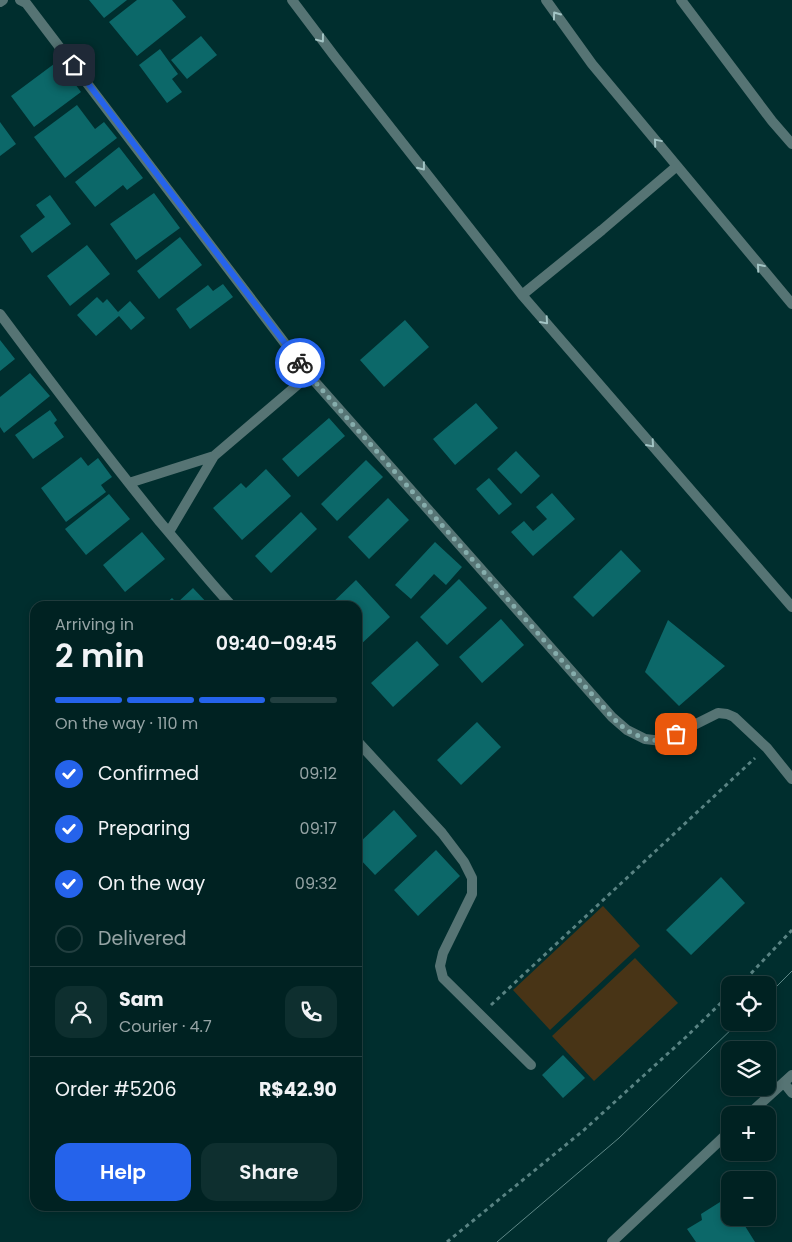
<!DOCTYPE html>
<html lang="en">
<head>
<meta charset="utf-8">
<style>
	:root { --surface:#022; --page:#0e2f2f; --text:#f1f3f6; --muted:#95a4a5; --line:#223f40; --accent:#2563eb }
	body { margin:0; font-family:Poppins,sans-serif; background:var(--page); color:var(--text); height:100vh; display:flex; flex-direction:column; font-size:19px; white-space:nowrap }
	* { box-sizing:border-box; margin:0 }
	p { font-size:16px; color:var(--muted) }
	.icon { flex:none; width:28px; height:28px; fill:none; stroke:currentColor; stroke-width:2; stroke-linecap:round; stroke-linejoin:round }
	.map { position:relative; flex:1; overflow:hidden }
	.details { position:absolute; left:30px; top:601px; width:332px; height:610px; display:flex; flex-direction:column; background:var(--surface); border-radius:15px; box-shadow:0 2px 8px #0003,0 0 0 1px var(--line) }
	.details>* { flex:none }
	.fabs { position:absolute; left:721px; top:976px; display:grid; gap:10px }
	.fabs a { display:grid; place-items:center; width:55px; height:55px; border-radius:10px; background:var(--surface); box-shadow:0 2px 8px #0003,0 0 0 1px var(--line); font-size:25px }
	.pin { position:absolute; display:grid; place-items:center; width:42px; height:42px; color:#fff; margin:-21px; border-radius:10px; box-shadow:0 2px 8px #0006 }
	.courier { position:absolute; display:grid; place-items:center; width:50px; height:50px; margin:-25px; border:4px solid #2563eb; border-radius:50%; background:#fff; color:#222; box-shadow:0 1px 6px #0007 }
	.head em { font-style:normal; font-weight:600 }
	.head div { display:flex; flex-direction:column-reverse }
	.head { display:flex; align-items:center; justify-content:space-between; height:85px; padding:0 25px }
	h1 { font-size:32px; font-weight:600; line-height:38px }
	.bar { display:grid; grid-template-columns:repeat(4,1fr); gap:8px 5px; align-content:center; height:60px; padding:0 25px }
	.bar i { height:6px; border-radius:4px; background:var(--line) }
	.bar .on { background:var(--accent) }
	.bar p { grid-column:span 4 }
	.line { display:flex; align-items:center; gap:12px; padding:0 25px; border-top:1px solid var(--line) }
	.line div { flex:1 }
	.round { display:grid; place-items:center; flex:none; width:52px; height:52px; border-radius:15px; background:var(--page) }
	ol { padding:0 25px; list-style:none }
	li { display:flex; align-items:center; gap:15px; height:55px }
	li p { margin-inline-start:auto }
	li .icon { padding:5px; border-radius:50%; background:var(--accent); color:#fff; stroke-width:4 }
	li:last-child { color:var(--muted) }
	li i { width:28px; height:28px; border:2px solid var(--line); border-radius:50% }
	.cta { display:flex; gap:10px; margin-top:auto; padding:10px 25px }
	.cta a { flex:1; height:58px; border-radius:15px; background:var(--accent); color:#fff; font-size:20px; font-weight:600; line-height:58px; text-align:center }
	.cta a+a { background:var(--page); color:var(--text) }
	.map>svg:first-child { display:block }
	.green { fill:#483416 }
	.building { fill:#0c6869 }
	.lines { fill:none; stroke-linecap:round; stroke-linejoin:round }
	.path { stroke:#598383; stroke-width:3; stroke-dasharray:4 4; stroke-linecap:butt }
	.street { stroke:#567474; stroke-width:10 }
	.tram { stroke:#5e8887; stroke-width:1 }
	.oneway { stroke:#a3c5c5 }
	.done { stroke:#85adac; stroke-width:5; stroke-dasharray:0 9 }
	.route { stroke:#2563eb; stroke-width:6 }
</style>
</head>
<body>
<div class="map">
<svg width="792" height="1242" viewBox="0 0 792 1242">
	<rect width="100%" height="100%" fill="#002e2e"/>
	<path class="green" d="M 603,906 L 640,946 L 550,1030 L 513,990 Z
		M 635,958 L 678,1003 L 594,1081 L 552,1036 Z"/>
	<path class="building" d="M 89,0 L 127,0 L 104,18 Z
		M 137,0 L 172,0 L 186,17 L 137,56 L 109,22 Z
		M 201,36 L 217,55 L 187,79 L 171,60 Z
		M 160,49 L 178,74 L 172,79 L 182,92 L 167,103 L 139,65 Z
		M 58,61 L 81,92 L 34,127 L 11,96 Z
		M 77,105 L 95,129 L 104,122 L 117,138 L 65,178 L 34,137 Z
		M 0,122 L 16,144 L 0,156 Z
		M 119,147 L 143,178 L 127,190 L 123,185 L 95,207 L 75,182 Z
		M 154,193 L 180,228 L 136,260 L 110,224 Z
		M 50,195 L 71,224 L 32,253 L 20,236 L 45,217 L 36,205 Z
		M 180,237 L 202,265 L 159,299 L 137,271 Z
		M 87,245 L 110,274 L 70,306 L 47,276 Z
		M 223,284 L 233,297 L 190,329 L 176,309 L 208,285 L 213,291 Z
		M 97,297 L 103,303 L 107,299 L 118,312 L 130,301 L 145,318 L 131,330 L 119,316 L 96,336 L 77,315 Z
		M 405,320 L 429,347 L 384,387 L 360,360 Z
		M 0,340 L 15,359 L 0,371 Z
		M 30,373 L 50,396 L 4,433 L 0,427 L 0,397 Z
		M 476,403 L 498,428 L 455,465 L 433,439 Z
		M 50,410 L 57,420 L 54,423 L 64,437 L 33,459 L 15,435 Z
		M 329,418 L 345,436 L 298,477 L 282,459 Z
		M 516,451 L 540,476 L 521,494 L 497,469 Z
		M 81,457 L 88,466 L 98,458 L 112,477 L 101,485 L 106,492 L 66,522 L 41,488 Z
		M 366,460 L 383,477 L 337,521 L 321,504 Z
		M 266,469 L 291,496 L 242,540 L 213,508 L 241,483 L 246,488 Z
		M 489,478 L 512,504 L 499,515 L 476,489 Z
		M 552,493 L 575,519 L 533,556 L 511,532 L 524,521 L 533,531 L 547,519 L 536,507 Z
		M 109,494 L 130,519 L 86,555 L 65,529 Z
		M 388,498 L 409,520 L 369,559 L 348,537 Z
		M 301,512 L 317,529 L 271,573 L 255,556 Z
		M 142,532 L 165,559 L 125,592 L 103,565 Z
		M 435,542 L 462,567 L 446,585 L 434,574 L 411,599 L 395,585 Z
		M 621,550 L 641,571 L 593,617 L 573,597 Z
		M 459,579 L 487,608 L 447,645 L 420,617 Z
		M 356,580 L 390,617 L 358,647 L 358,606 L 329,606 Z
		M 193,588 L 210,606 L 163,606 L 172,598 L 177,603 Z
		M 501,619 L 524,645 L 482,683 L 459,657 Z
		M 668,620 L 725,666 L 679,706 L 645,672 Z
		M 417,641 L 439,665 L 393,707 L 371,683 Z
		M 477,722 L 501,747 L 461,785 L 437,760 Z
		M 394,810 L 417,836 L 375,875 L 358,857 L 358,844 Z
		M 436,850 L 460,876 L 418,916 L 394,890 Z
		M 721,877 L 745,903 L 691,955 L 666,930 Z
		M 563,1055 L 585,1078 L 563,1098 L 542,1075 Z
		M 728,1197 L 730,1201 L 730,1218 L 740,1218 L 755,1242 L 696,1242 L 687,1229 L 702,1220 L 701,1214 Z"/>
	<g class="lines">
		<path class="path" d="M 740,985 L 792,930
			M 491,1005 L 755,758
			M 447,1242 L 584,1130 L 686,1037 L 730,994"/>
		<path class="street" d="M 20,0 L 26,3 L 309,375 L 612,717 L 627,730 L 645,739 L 662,741 L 718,713 L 727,714 L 734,717 L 767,748 L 792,779
			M 292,0 L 335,57 L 522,295 L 792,607
			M 546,0 L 592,64 L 792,304
			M 681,0 L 772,121 L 792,144
			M 0,2 L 3,0
			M 522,295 L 602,230 L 677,166
			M 0,314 C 52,384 105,454 160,522 C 184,550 207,579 232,606
			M 129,483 L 214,456
			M 169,532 L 214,456 L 309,375
			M 358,742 L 442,833 L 464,862 L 472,878 L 472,894 L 443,953 L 440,966 L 443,978 L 531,1065
			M 784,1083 L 792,1093
			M 748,1115 L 792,1075
			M 612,1242 L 730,1131"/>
		<path class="tram" d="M 768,995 L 792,971
			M 497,1242 L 619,1138 L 739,1022"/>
	</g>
	<defs><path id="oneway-chevron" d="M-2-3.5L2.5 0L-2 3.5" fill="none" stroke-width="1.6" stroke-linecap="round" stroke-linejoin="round" transform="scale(1.25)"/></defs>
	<g class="oneway">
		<use href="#oneway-chevron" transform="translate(556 15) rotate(-126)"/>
		<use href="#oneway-chevron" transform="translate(321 39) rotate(53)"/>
		<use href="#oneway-chevron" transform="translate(657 142) rotate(-130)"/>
		<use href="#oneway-chevron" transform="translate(422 167) rotate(52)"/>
		<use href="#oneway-chevron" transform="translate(760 267) rotate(-130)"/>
		<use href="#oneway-chevron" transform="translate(545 321) rotate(49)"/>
		<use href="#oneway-chevron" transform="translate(651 444) rotate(49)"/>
	</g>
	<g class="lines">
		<path class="done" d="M 300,363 L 309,375 L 612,717 L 626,730 L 645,739 L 662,741 L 676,734"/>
		<path class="route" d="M 74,65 L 300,363"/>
	</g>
</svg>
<div class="fabs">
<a><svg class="icon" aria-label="locate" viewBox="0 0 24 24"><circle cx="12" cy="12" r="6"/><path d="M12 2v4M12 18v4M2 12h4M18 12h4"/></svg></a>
<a><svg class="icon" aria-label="layers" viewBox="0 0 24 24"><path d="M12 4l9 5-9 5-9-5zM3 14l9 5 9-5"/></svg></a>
<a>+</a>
<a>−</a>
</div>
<div class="pin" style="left:676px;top:734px;background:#ea580c"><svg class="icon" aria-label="bag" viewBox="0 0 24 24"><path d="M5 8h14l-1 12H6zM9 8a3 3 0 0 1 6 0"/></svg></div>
<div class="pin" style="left:74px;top:65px;background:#1f2937"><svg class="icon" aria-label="home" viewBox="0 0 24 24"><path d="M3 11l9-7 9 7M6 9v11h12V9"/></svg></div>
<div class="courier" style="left:300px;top:363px"><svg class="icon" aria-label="bike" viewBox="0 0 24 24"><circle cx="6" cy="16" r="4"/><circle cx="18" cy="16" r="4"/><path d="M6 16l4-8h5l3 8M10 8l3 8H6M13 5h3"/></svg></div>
<section class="details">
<div class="head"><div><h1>2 min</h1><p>Arriving in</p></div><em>09:40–09:45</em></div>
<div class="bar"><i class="on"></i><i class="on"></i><i class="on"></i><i></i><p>On the way · 110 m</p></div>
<ol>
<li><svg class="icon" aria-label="check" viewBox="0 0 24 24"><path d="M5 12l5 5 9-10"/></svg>Confirmed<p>09:12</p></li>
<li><svg class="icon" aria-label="check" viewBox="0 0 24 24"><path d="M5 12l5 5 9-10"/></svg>Preparing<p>09:17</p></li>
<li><svg class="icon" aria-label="check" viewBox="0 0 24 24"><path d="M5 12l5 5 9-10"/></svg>On the way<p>09:32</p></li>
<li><i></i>Delivered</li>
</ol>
<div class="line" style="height:90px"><a class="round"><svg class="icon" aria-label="person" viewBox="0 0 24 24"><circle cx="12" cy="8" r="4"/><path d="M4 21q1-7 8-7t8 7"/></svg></a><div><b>Sam</b><p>Courier · 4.7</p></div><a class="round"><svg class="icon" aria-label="phone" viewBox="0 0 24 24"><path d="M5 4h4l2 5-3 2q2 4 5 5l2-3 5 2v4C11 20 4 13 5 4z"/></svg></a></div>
<div class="line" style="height:65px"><div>Order #5206</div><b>R$42.90</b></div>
<div class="cta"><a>Help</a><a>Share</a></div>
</section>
</div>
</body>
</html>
